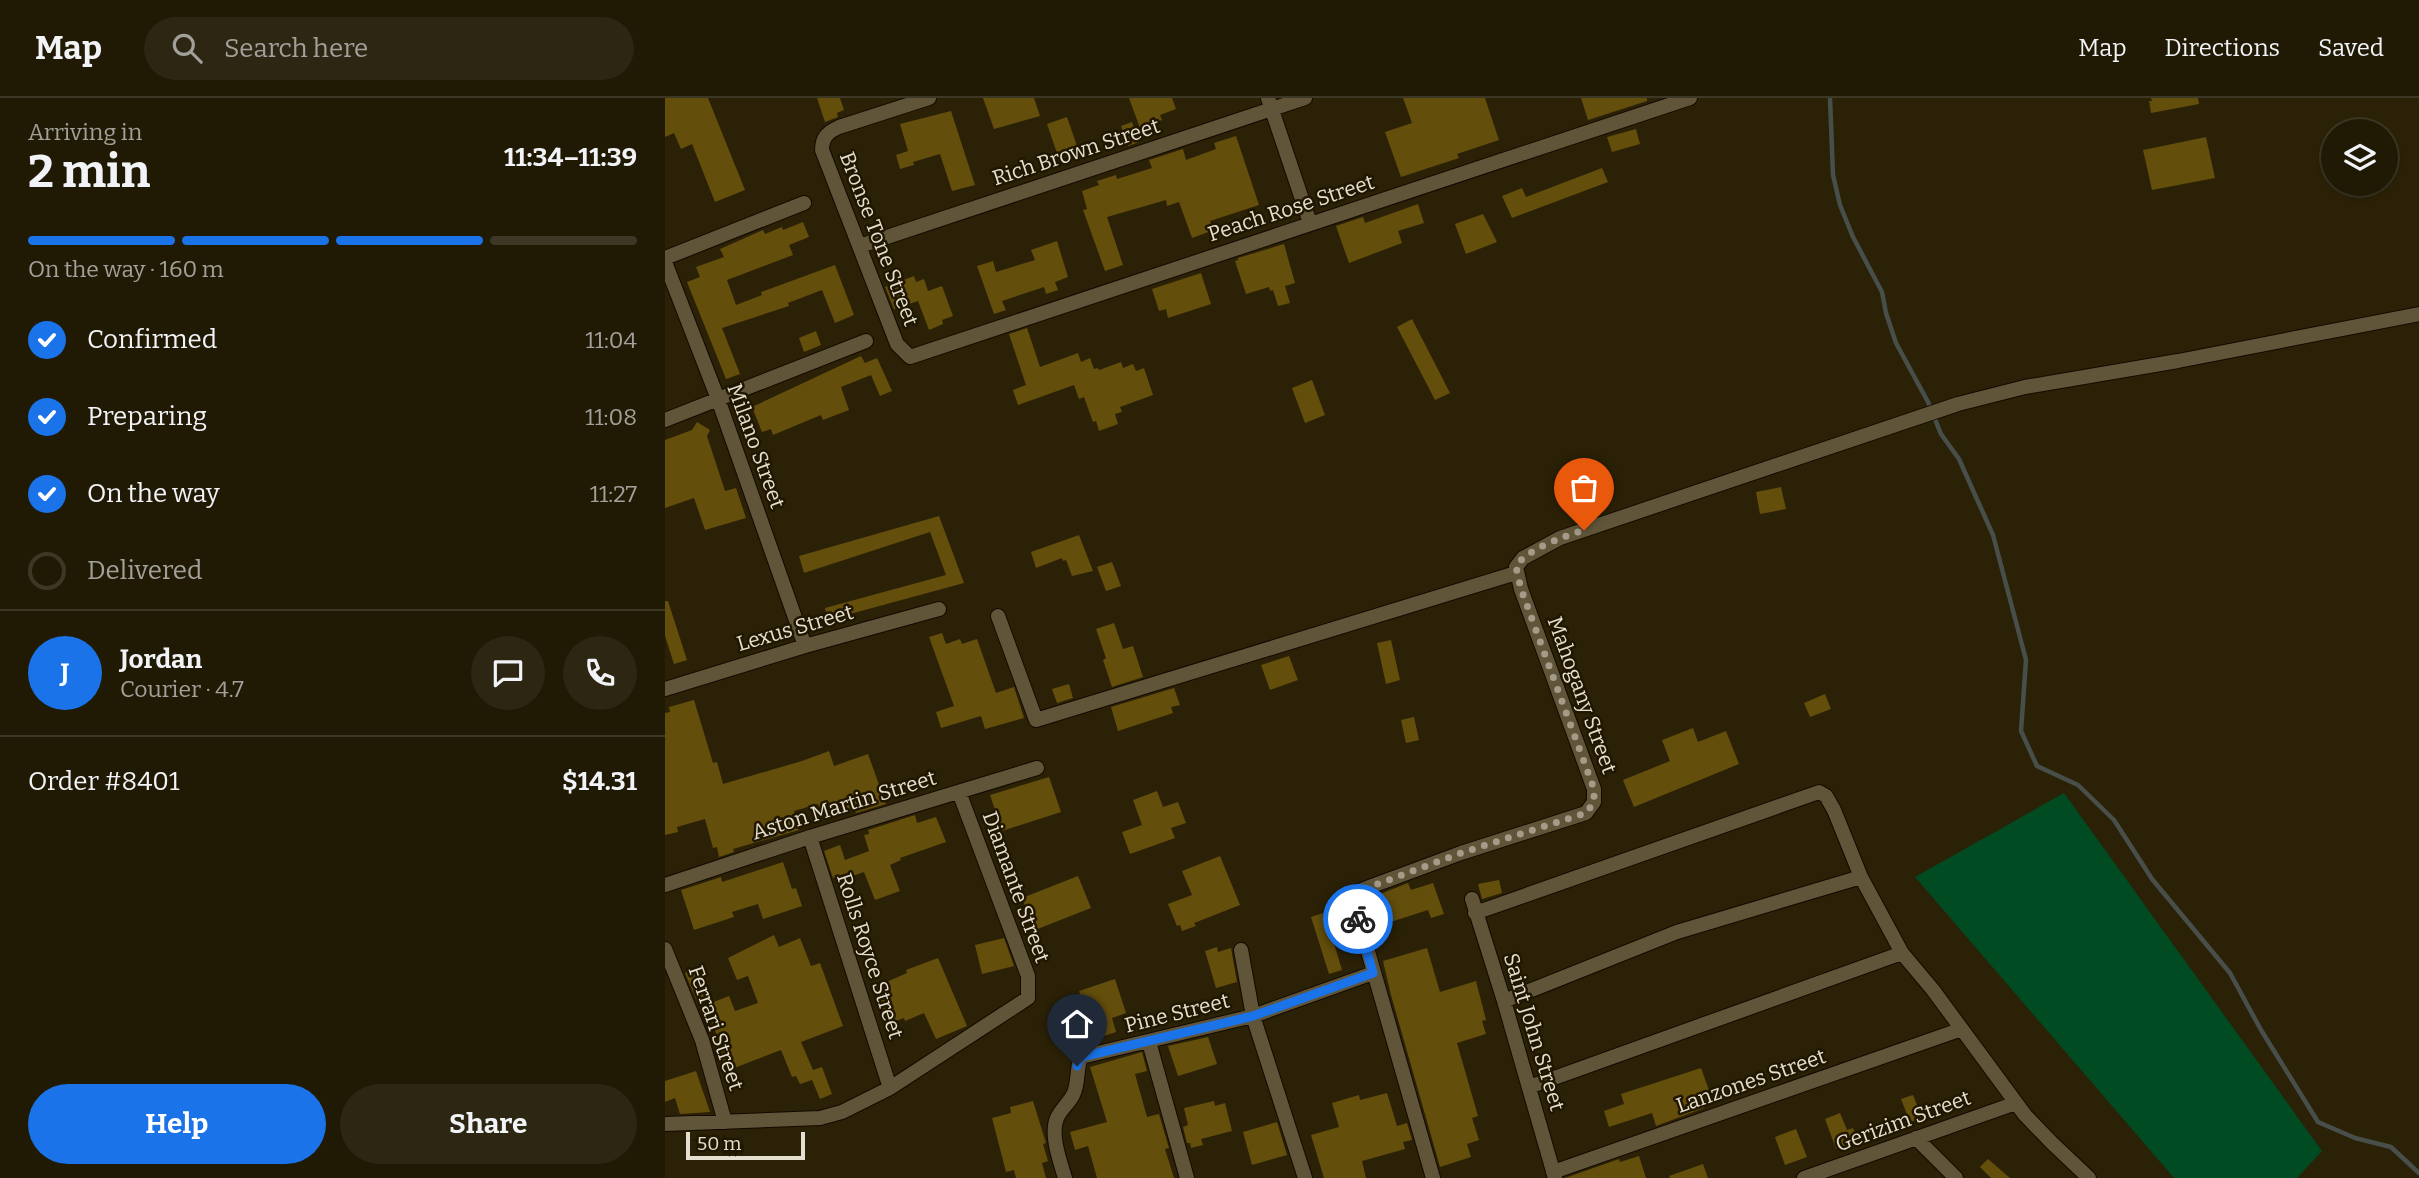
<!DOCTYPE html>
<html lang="en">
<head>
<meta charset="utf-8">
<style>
	:root { --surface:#201904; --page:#2d2613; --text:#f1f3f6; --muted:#a2a09a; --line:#3d3826; --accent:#1a73e8 }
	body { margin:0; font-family:Bitter,serif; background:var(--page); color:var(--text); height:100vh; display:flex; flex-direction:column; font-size:26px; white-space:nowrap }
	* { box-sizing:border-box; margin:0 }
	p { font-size:23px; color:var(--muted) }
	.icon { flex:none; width:38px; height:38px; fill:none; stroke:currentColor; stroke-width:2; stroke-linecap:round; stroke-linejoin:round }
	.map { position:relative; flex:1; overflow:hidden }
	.panel { display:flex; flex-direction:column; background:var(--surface); width:665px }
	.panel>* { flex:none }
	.buttons { position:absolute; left:1656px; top:21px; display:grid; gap:14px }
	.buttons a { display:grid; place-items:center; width:77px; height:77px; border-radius:50%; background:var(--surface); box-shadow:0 2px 5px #0004,0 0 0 2px var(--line); font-size:35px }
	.scale { position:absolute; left:21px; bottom:18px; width:119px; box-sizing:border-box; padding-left:7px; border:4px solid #e5dfcf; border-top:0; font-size:19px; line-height:24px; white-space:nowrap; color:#e5dfcf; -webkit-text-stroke:5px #211700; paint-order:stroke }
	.pin { position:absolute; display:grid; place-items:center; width:60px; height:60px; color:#fff; margin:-72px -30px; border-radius:50% 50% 50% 0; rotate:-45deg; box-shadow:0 0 7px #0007 }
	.pin .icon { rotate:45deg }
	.courier { position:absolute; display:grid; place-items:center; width:70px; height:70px; margin:-35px; border:5px solid #1a73e8; border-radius:50%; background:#fff; color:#222; box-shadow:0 2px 9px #0007 }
	.summary em { font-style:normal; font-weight:700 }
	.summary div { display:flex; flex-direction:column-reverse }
	.summary { display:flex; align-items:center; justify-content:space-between; height:119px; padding:0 28px }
	h1 { font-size:46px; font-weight:700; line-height:52px }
	.bar { display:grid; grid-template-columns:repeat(4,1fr); gap:10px 7px; align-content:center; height:84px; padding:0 28px }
	.bar i { height:9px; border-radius:5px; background:var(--line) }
	.bar .active { background:var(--accent) }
	.bar p { grid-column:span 4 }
	.line { display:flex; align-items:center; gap:18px; padding:0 28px; border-top:2px solid var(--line) }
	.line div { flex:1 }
	.round { display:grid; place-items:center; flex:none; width:74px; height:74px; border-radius:37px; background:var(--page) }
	ol { padding:0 28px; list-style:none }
	li { display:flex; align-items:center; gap:21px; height:77px }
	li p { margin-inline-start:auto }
	li .icon { padding:7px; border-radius:50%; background:var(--accent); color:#fff; stroke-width:4 }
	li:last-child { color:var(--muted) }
	li i { width:38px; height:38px; border:4px solid var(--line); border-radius:50% }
	.action { display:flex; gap:14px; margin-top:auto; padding:14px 28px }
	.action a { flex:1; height:80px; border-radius:42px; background:var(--accent); color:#fff; font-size:28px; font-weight:700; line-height:80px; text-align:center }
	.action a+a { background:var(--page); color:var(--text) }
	header { display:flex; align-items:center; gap:42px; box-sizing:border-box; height:98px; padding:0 35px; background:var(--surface); border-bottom:2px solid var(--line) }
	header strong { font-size:33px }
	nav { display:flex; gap:38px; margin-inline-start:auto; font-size:24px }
	.search { width:490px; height:63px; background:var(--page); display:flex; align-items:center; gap:18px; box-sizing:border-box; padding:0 24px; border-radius:38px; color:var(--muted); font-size:26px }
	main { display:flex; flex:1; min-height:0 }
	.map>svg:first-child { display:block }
	.green { fill:#014b23 }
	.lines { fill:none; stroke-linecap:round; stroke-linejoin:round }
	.stream { stroke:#484f4b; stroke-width:4.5 }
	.building { fill:#644e0c }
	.minor-casing { stroke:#130a00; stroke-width:16 }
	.minor { stroke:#605539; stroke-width:14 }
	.done { stroke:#a49c89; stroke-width:7; stroke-dasharray:0 12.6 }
	.route { stroke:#1a73e8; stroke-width:9 }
	.labels { text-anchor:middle; stroke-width:5; stroke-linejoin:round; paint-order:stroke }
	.street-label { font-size:21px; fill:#e5dfcf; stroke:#211700 }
</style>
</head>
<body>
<header>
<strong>Map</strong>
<div class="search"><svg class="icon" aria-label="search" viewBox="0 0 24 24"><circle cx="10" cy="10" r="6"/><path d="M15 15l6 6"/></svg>Search here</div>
<nav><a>Map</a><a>Directions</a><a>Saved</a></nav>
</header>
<main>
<section class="panel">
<div class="summary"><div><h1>2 min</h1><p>Arriving in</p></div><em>11:34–11:39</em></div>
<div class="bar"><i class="active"></i><i class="active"></i><i class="active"></i><i></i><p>On the way · 160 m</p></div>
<ol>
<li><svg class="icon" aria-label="check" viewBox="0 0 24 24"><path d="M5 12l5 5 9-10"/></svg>Confirmed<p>11:04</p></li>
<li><svg class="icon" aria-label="check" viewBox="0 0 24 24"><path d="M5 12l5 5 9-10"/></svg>Preparing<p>11:08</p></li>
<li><svg class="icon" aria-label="check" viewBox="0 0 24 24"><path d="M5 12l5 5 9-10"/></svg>On the way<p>11:27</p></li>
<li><i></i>Delivered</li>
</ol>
<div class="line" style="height:126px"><b class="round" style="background:var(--accent);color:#fff">J</b><div><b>Jordan</b><p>Courier · 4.7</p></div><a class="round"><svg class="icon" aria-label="chat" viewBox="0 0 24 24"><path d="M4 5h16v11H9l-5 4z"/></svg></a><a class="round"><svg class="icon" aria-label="phone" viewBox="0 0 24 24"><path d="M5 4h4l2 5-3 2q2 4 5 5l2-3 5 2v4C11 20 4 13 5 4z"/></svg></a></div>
<div class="line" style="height:91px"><div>Order #8401</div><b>$14.31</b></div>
<div class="action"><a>Help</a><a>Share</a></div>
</section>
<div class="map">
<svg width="1754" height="1080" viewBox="0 0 1754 1080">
	<rect width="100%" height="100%" fill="#2b2106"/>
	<path class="green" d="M 1399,695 L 1657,1053 L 1632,1080 L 1509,1080 L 1250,779 Z"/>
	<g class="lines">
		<path class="stream" d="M 1165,0 L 1168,77 L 1175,107 L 1188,139 L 1217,194 L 1221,215 L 1231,245 L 1263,304 L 1276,336 L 1294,361 L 1328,437 L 1361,562 L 1356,633 L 1372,668 L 1413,687 L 1449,722 L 1487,781 L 1565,875 L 1596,932 L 1653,1024 L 1690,1040 L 1726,1049 L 1754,1075"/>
	</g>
	<path class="building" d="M 0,0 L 43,0 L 80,92 L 50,104 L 27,46 L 16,51 L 9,35 L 0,39 Z
		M 152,0 L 175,0 L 179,12 L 172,15 L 173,19 L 160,24 Z
		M 318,0 L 369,0 L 375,18 L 329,31 Z
		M 464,0 L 507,0 L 511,11 L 495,17 L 497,22 L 475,30 Z
		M 738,0 L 820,0 L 834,42 L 792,56 L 794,60 L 736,79 L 720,34 L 747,25 Z
		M 916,0 L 982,0 L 982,3 L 923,22 Z
		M 1486,0 L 1533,0 L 1534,6 L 1486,15 L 1484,3 L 1487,3 Z
		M 286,13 L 310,87 L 287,93 L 275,56 L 248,64 L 249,67 L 235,71 L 231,57 L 243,53 L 235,26 Z
		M 402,19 L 413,51 L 393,58 L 382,26 Z
		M 467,24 L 474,44 L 463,48 L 456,28 Z
		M 971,31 L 975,46 L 947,54 L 942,39 Z
		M 571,38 L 594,107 L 545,123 L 549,132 L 527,140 L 514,104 L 502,108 L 501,102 L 442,119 L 458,167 L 440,173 L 418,112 L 422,111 L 417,93 L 434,87 L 432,83 L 451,77 L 452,81 L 487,70 L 484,62 L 518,51 L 521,62 L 551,51 L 549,45 Z
		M 1541,39 L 1550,80 L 1487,92 L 1478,52 Z
		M 937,70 L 943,84 L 847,120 L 837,98 L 857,90 L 861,99 Z
		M 753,106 L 759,125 L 733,133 L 737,145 L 684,165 L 671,128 L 698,119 L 700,125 Z
		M 818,116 L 832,144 L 801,156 L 790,126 Z
		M 138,124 L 144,139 L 124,147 L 128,157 L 62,182 L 71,207 L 97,197 L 96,194 L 170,167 L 189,217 L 170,225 L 157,192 L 123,205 L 124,208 L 57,230 L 75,276 L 61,281 L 22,184 L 35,179 L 31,169 L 59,159 L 55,151 L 98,132 L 100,136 L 117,129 L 118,132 Z
		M 392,143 L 403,179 L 390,184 L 393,192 L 381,196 L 379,189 L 337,203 L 341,212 L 329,216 L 312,168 L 328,163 L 331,174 L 370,162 L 366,152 Z
		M 619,146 L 630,185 L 620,188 L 625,205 L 613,208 L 608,192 L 605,193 L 604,189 L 581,196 L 570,163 L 573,162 L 573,160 Z
		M 536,175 L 546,206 L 503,220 L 501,211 L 494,213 L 487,191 Z
		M 249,178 L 251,184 L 259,181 L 263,193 L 277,188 L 288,218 L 277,222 L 278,226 L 264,232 L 253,203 L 229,211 L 220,189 Z
		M 747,221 L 785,295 L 770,302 L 732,229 Z
		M 362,230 L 375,269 L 413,255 L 416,264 L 425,260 L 429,271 L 433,270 L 434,272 L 456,264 L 458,270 L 468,266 L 471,273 L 479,270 L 488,297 L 455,309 L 457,314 L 450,316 L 453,326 L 434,333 L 431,323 L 428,324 L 419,299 L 414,301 L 409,287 L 353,307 L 348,292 L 361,287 L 344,236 Z
		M 151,233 L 156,247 L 139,254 L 134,240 Z
		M 196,258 L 200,265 L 212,260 L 227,293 L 215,298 L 206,277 L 176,289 L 184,312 L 158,322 L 156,317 L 108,337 L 106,331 L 97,334 L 87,309 Z
		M 647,282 L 660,317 L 640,325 L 627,290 Z
		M 32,324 L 45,332 L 42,338 L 60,393 L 71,390 L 81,420 L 40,432 L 29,400 L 0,410 L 0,342 L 27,332 Z
		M 1116,389 L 1121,411 L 1095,416 L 1091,394 Z
		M 274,418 L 299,485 L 163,522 L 160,510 L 281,477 L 265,434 L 139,475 L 134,458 Z
		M 414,437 L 428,473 L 407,478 L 401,462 L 398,463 L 397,460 L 371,470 L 366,454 Z
		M 447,464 L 456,488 L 441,493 L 432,469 Z
		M 0,503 L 3,503 L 22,562 L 9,566 L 0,538 Z
		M 449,525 L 458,551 L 468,548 L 478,579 L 447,589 L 438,562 L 441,560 L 431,531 Z
		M 277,535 L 281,546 L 295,541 L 297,546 L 312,541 L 331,595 L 349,589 L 359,620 L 320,631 L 316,618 L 276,630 L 271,614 L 289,608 L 264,539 Z
		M 726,542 L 735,582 L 721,586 L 712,545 Z
		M 624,558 L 633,582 L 605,592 L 596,567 Z
		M 404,586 L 408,600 L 392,605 L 387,591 Z
		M 509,590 L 515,607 L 506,609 L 508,615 L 453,633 L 446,609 Z
		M 1160,596 L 1166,611 L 1145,619 L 1139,605 Z
		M 29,602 L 48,665 L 52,664 L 58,686 L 137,663 L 164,653 L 169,668 L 203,656 L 221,706 L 191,715 L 188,711 L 158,721 L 153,706 L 129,713 L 134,732 L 68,751 L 69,754 L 54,759 L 52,749 L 48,750 L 40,721 L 12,729 L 13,734 L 0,737 L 0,615 L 5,614 L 4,609 Z
		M 749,619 L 754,642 L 741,645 L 736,622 Z
		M 1028,630 L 1033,644 L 1061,633 L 1074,666 L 969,709 L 958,682 L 1005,663 L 997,642 Z
		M 384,679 L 396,714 L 337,733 L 325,697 Z
		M 492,693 L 498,709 L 513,704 L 521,725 L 506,730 L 510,740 L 465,756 L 457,734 L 477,727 L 468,702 Z
		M 250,717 L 252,725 L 271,719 L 281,744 L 235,760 L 236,762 L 225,767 L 235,793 L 210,802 L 199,774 L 174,783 L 173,778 L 168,780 L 159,753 L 175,747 L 180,762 L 204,753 L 199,737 L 204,736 L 203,732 Z
		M 555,758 L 575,807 L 529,825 L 531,828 L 517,833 L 515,827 L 512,828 L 503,806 L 527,797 L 517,773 Z
		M 118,764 L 127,791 L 131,790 L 137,808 L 98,821 L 93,806 L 67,814 L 69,819 L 29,832 L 16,792 L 56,779 L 57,784 Z
		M 413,778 L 426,810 L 370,832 L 357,800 Z
		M 834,782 L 837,795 L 817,801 L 813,786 Z
		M 743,785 L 746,792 L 768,785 L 779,816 L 766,820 L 763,812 L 710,829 L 706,816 L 703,817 L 700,802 Z
		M 680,808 L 684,823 L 664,829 L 677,872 L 664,876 L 646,819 Z
		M 109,837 L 114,849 L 135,840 L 146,868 L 155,865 L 178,928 L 136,944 L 148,972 L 157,969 L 167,996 L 155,1001 L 147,982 L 135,986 L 131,978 L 127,979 L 116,952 L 59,974 L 46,938 L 51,935 L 41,907 L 64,898 L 70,913 L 93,905 L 83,878 L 72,882 L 63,860 Z
		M 339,840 L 349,868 L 317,876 L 310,847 Z
		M 552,849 L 553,854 L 566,850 L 572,884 L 551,890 L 540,853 Z
		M 762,850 L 775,894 L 811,883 L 821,922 L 817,923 L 821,936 L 792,945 L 813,1018 L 807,1020 L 814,1042 L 802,1046 L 806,1059 L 775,1069 L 726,897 L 718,863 Z
		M 273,860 L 302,928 L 271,941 L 259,915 L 240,923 L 239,920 L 222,926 L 208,890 L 242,875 L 241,872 Z
		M 34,870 L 46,901 L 33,906 L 20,875 Z
		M 450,881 L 461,915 L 447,920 L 451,934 L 397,952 L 386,919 L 409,911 L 405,900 L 415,896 L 414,893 Z
		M 543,939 L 552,966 L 513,978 L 503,948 Z
		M 477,954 L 482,973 L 470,976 L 482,1019 L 494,1016 L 504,1050 L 500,1051 L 509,1080 L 432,1080 L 423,1048 L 410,1052 L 405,1034 L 442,1024 L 425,969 Z
		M 1036,970 L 1048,1003 L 1038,1006 L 1039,1010 L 991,1028 L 987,1015 L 944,1029 L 939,1013 L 959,1006 L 956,996 Z
		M 31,973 L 45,1014 L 15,1016 L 10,1000 L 0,1004 L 0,983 Z
		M 722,995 L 732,1028 L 742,1025 L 747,1042 L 738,1044 L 740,1051 L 697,1063 L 701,1080 L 659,1080 L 646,1037 L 674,1029 L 667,1005 L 694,997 L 695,1002 Z
		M 1248,997 L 1257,1020 L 1245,1024 L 1236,1001 Z
		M 368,1003 L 381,1045 L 378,1046 L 383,1063 L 377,1065 L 381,1080 L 351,1080 L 349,1072 L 341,1074 L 327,1020 L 346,1015 L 345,1009 Z
		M 549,1003 L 550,1008 L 560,1005 L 567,1033 L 536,1041 L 538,1047 L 526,1050 L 525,1045 L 522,1045 L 518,1029 L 523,1027 L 519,1010 Z
		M 1175,1015 L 1182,1032 L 1188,1030 L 1193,1043 L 1171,1051 L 1160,1021 Z
		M 612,1024 L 622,1057 L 587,1067 L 578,1034 Z
		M 1131,1031 L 1142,1059 L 1120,1067 L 1110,1039 Z
		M 974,1058 L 981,1080 L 900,1080 L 954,1061 L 955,1064 Z
		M 1323,1061 L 1345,1080 L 1326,1080 L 1315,1069 Z
		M 1038,1066 L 1043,1080 L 1005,1080 L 1004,1078 Z"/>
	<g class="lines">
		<g class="minor-casing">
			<path id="minor" d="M 264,0 L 174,29 C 163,34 157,39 157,52 L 232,246 L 245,259 L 1025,0
				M 603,0 L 645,125
				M 195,148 L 640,0
				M 0,160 L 139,105
				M 0,164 L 53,301 L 140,548
				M 0,322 L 201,243
				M 333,518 L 371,622 L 851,475
				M 0,591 L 140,548 L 274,511
				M 145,739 L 225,990
				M 0,787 L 145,739 L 372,670
				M 807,801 L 839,903 L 890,1080
				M 810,815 L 1154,694 L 1161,698 L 1169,712 L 1196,779 L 1237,855 L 1268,892 L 1360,1017 L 1387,1045 L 1424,1080
				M 0,851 L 37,942 L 60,1024
				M 576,852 L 588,918 L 640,1080
				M 839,903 L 1012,834 L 1196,779
				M 484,944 L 522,1080
				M 864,989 L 1237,855
				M 0,1026 L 155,1020 L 177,1014 L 225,990 L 363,900 L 363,878 L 294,694
				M 1251,1040 L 1291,1080
				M 888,1074 L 1297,931
				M 400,1080 C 395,1063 385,1037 392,1020 C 396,1011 404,1005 408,997 C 414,986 411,971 416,959 L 588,918 L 708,875
				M 768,1080 L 688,801 L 694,793 L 707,788 L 796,755 L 921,715 L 929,704 L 929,691 L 856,491 L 851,469 L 858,460 L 895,440 L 1293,306 L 1360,289 L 1513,263 L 1754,216
				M 1139,1080 L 1351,1005"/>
		</g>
		<use href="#minor" class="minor"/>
	</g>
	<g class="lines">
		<path class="done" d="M 693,821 L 688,802 L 694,793 L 796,755 L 921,715 L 929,704 L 929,691 L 856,491 L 851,469 C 859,452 901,438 919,432"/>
		<path class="route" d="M 412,968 L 416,959 L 588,918 L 708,875 L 693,821"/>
	</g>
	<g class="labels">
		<g class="street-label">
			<text transform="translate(411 54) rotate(-18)" y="7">Rich Brown Street</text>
			<text transform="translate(626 110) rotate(-18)" y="7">Peach Rose Street</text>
			<text transform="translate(214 141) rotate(69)" y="7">Bronse Tone Street</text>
			<text transform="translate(91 348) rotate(70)" y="7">Milano Street</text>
			<text transform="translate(130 530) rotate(-16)" y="7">Lexus Street</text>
			<text transform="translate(917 597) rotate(70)" y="7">Mahogany Street</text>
			<text transform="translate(179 707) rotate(-17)" y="7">Aston Martin Street</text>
			<text transform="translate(351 789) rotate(70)" y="7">Diamante Street</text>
			<text transform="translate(205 858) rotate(72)" y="7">Rolls Royce Street</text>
			<text transform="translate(512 915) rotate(-14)" y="7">Pine Street</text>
			<text transform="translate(51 930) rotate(71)" y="7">Ferrari Street</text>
			<text transform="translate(869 934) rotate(73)" y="7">Saint John Street</text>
			<text transform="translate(1086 983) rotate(-19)" y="7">Lanzones Street</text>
			<text transform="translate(1238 1023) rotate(-20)" y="7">Gerizim Street</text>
		</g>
	</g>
</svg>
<div class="buttons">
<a><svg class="icon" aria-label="layers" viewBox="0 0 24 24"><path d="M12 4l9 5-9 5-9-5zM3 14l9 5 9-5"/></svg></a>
</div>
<div class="scale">50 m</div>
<div class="pin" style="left:919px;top:432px;background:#ea580c"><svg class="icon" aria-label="bag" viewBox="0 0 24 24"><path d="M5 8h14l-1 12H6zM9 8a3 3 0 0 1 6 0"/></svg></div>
<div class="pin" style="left:412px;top:968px;background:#1f2937"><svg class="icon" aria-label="home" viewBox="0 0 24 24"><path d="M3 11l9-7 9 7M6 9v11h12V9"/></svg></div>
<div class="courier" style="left:693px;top:821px"><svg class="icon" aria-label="bike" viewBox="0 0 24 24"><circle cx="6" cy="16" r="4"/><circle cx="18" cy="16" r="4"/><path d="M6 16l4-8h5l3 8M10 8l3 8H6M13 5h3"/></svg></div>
</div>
</main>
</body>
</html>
